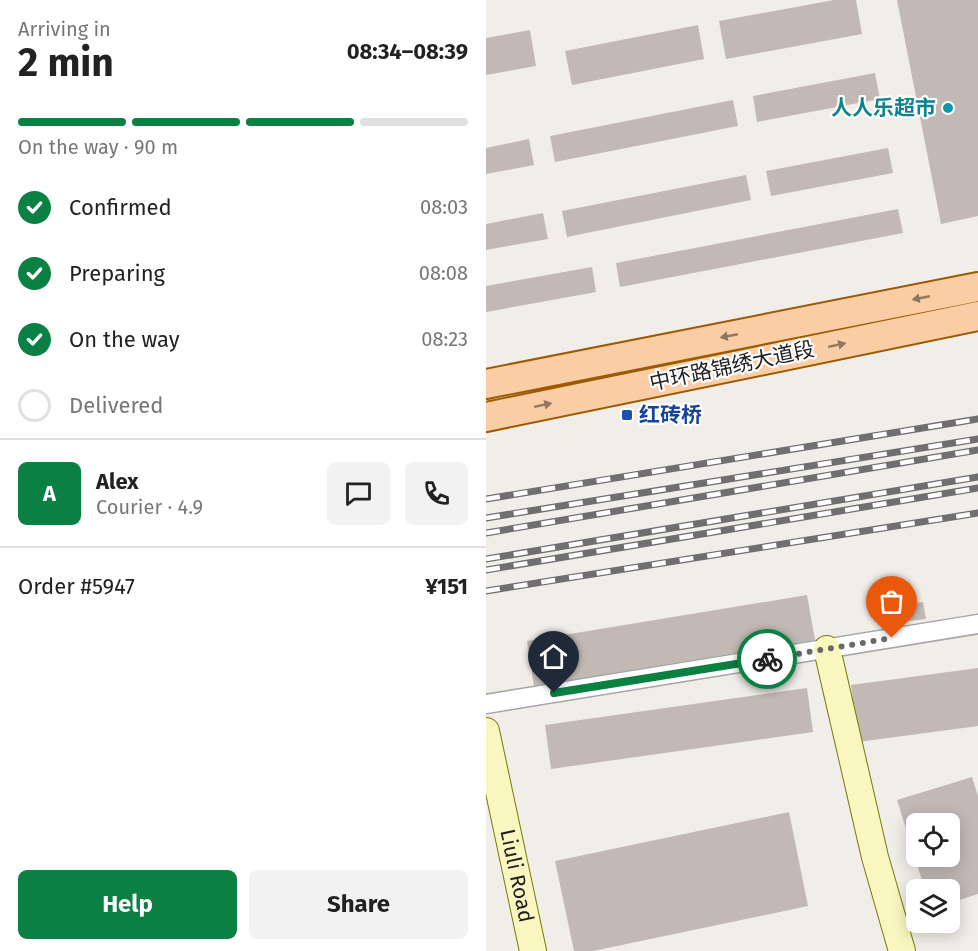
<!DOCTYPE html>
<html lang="en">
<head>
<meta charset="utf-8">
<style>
	:root { --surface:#fff; --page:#f2f2f2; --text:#222; --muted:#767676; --line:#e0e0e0; --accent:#0b8043 }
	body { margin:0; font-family:"Fira Sans","Noto Sans SC",sans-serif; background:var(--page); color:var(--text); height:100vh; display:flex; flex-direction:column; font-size:22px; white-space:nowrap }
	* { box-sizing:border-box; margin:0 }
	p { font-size:20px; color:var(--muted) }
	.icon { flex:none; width:33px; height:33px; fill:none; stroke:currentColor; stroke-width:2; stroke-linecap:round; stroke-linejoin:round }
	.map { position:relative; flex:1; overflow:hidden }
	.sheet { display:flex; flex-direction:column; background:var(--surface); width:486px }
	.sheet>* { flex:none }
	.fabs { position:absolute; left:420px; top:813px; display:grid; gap:12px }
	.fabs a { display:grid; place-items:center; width:54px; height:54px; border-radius:9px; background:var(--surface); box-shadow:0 3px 15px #0003; font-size:30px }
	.pin { position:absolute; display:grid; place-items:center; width:51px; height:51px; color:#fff; margin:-62px -26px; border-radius:50% 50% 50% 0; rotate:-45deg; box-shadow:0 0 6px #0007 }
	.pin .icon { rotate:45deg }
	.courier { position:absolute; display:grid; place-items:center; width:60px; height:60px; margin:-30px; border:4px solid #0b8043; border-radius:50%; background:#fff; color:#222; box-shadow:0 2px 8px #0007 }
	.head em { font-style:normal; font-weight:700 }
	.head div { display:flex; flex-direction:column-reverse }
	.head { display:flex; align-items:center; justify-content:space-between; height:102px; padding:0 18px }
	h1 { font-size:39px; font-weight:700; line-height:45px }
	.bar { display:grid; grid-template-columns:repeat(4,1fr); gap:9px 6px; align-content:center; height:72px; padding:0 18px }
	.bar i { height:8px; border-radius:4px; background:var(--line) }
	.bar .selected { background:var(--accent) }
	.bar p { grid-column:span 4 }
	.line { display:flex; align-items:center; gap:15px; padding:0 18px; border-top:2px solid var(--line) }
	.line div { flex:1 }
	.round { display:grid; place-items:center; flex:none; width:63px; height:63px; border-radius:9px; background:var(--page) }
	ol { padding:0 18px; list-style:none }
	li { display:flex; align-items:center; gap:18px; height:66px }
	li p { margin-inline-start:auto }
	li .icon { padding:6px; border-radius:50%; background:var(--accent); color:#fff; stroke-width:4 }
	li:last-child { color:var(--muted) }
	li i { width:33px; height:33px; border:3px solid var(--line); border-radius:50% }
	.cta { display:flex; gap:12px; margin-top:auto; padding:12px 18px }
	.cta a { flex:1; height:69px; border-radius:9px; background:var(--accent); color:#fff; font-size:24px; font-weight:700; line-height:69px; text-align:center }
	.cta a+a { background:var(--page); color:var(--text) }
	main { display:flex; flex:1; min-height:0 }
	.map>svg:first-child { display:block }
	.building { fill:#c2b9b5; fill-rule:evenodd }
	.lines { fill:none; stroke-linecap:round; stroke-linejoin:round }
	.street-casing { stroke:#a5a5a5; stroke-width:21 }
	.secondary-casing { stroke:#787908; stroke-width:28 }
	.primary-casing { stroke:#9b5b03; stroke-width:32 }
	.street { stroke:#fff; stroke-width:18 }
	.secondary { stroke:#f9f6bf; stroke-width:26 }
	.primary { stroke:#facda5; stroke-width:28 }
	.rail-casing { stroke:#6f6f6f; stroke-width:7 }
	.rail { stroke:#fff; stroke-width:4.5; stroke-dasharray:14; stroke-linecap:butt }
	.oneway { fill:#8e7763 }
	.done { stroke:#6a6967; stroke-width:6; stroke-dasharray:0 10.8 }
	.route { stroke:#0b8043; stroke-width:8 }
	.culture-dot { fill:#0f9aa8; stroke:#fff; stroke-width:2 }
	.transit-dot { fill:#1a4fb4; stroke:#fff; stroke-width:2 }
	.labels { text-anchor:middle; stroke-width:4.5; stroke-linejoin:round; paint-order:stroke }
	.culture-label { font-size:21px; font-weight:bold; fill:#0d838f; stroke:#fff; text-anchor:end }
	.street-label { font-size:21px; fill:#212121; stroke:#fff }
	.transit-label { font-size:21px; font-weight:bold; fill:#164399; stroke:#fff; text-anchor:start }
</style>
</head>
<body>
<main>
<section class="sheet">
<div class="head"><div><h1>2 min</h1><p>Arriving in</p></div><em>08:34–08:39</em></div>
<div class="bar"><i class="selected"></i><i class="selected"></i><i class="selected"></i><i></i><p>On the way · 90 m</p></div>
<ol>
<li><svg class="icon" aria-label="check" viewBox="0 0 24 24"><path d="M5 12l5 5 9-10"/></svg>Confirmed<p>08:03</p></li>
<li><svg class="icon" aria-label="check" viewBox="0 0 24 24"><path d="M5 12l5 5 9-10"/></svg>Preparing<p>08:08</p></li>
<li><svg class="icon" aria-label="check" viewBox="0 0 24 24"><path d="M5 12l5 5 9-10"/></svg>On the way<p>08:23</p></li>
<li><i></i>Delivered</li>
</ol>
<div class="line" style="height:108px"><b class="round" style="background:var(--accent);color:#fff">A</b><div><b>Alex</b><p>Courier · 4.9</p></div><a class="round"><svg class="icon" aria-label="chat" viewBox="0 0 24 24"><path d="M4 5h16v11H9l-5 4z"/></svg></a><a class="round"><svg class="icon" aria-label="phone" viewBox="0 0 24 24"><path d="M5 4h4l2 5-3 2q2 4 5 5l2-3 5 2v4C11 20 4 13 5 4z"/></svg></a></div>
<div class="line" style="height:78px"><div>Order #5947</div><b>¥151</b></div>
<div class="cta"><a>Help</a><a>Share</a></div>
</section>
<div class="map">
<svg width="492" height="951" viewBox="0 0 492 951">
	<rect width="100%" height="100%" fill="#f1eee9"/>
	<path class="building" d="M 348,0 L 370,0 L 376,34 L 240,59 L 233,21 Z
		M 411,0 L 492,0 L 492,216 L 455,224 Z
		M 212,25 L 218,59 L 86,85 L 79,51 Z
		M 44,30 L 50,66 L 0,75 L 0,38 Z
		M 389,73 L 394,99 L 271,122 L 267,96 Z
		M 247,100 L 252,126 L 69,162 L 64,136 Z
		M 43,139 L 48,165 L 0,174 L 0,148 Z
		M 402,148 L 407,173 L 285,196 L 280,171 Z
		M 260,175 L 265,200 L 81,237 L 76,211 Z
		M 412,209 L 417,233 L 134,287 L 130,263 Z
		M 57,213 L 62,239 L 0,250 L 0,224 Z
		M 106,267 L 110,292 L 0,312 L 0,286 Z
		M 321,595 L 329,640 L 48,686 L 41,641 Z
		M 437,602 L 440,619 L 405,623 L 402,606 Z
		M 492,668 L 492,726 L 372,742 L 365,685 Z
		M 321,688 L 327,732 L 65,769 L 59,725 Z
		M 486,777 L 492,796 L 492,894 L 464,903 L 464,890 L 439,890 L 411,800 ZM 430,824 L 464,824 L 464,856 L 430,856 Z
		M 303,812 L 322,906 L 107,951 L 88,951 L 69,861 Z"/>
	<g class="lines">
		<g class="street-casing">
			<path id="street" d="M 0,704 L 492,624"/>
		</g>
		<g class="secondary-casing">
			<g id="secondary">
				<path d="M 341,649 L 389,857 L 416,951"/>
				<path id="s1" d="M 0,731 L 47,951"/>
			</g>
		</g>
		<g class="primary-casing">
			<path id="primary" d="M 0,384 L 492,287
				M 0,417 L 492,316"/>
		</g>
		<use href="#street" class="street"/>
		<use href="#secondary" class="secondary"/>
		<use href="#primary" class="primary"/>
		<g class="rail-casing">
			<path id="rail" d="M 0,499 L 492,419
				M 0,518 L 492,439
				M 0,533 L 492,450
				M 0,559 L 492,477
				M 0,570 L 492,488
				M 0,591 L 492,513"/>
		</g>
		<use href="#rail" class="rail"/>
	</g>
	<defs><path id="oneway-solid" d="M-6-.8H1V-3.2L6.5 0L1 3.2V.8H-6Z" transform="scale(1.5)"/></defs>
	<g class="oneway">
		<use href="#oneway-solid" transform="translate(435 298) rotate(169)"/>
		<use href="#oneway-solid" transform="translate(243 336) rotate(169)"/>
		<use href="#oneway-solid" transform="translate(351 345) rotate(-12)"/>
		<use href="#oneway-solid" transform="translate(57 405) rotate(-12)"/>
	</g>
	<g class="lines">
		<path class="done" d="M 281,659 L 406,638"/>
		<path class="route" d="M 68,693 L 281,659"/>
	</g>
	<circle class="culture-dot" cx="462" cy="108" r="6"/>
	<rect class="transit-dot" x="135" y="409" width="12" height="12" rx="3"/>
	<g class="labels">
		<g class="culture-label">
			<text x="450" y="115">人人乐超市</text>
		</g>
		<g class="street-label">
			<text transform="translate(246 366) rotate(-12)" y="7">中环路锦绣大道段</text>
			<text dy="7" stroke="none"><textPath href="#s1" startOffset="148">Liuli Road</textPath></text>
		</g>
		<g class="transit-label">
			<text x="153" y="422">红砖桥</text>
		</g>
	</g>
</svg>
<div class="fabs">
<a><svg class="icon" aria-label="locate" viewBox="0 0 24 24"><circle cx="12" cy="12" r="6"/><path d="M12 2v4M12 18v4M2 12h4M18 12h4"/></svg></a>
<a><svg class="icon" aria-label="layers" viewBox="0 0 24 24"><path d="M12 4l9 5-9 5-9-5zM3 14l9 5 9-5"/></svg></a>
</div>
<div class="pin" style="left:406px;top:638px;background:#ea580c"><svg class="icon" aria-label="bag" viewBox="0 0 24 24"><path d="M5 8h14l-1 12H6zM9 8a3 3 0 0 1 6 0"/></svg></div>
<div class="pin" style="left:68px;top:693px;background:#1f2937"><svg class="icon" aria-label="home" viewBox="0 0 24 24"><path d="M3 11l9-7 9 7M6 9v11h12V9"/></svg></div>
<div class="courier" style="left:281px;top:659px"><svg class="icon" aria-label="bike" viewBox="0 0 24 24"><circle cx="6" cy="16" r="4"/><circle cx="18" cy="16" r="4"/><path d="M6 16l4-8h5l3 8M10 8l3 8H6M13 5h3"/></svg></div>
</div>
</main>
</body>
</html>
